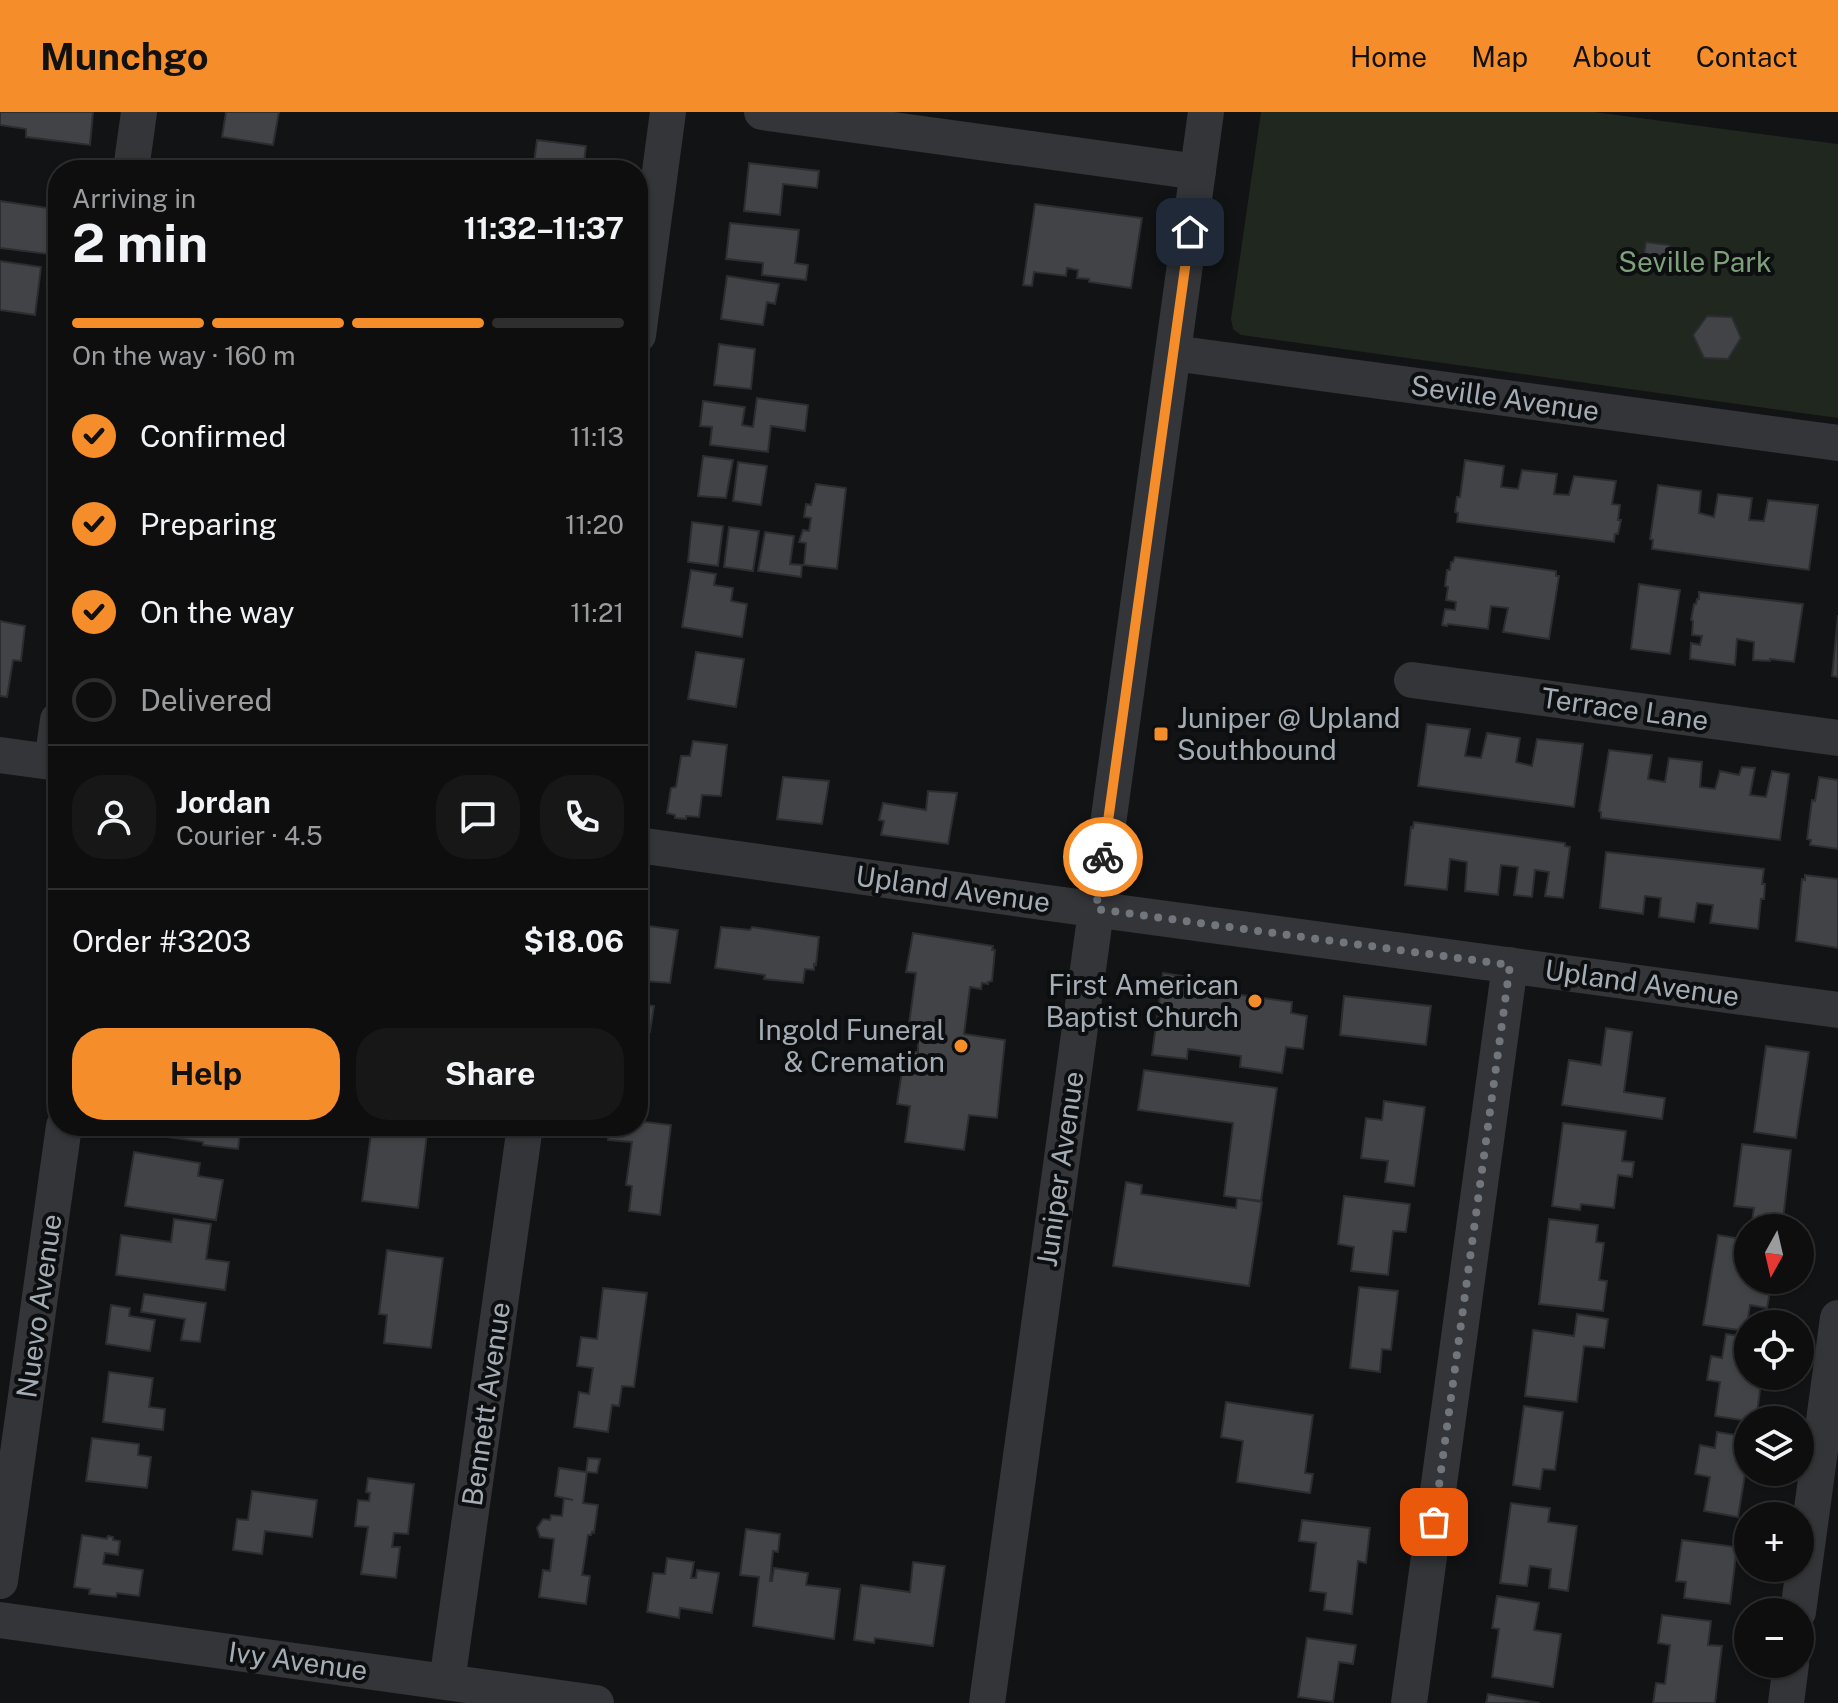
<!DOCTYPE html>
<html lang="en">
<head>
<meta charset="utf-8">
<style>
	:root { --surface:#0e0e0f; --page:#171718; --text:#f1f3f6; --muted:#9b9c9e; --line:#2e2e2f; --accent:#f58e2a }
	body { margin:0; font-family:"Public Sans",sans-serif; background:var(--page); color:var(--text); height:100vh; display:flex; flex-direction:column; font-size:30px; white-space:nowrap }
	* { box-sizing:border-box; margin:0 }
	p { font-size:26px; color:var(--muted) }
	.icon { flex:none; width:44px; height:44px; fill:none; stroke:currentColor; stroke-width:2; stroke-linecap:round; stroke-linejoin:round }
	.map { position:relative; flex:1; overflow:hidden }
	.sheet { position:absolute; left:48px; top:48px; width:600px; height:976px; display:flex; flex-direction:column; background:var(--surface); border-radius:32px; box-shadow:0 2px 6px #0004,0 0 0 2px var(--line) }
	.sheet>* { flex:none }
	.needle { width:52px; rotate:188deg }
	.tools { position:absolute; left:1734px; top:1102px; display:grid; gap:16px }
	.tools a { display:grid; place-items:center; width:80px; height:80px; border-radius:50%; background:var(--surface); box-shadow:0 2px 6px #0004,0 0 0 2px var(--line); font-size:40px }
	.pin { position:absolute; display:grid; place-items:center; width:68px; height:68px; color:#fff; margin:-34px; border-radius:16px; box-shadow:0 4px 12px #0006 }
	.courier { position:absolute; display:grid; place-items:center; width:80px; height:80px; margin:-40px; border:6px solid #f58e2a; border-radius:50%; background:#fff; color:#222; box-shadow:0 2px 10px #0007 }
	.overview em { font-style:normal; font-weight:700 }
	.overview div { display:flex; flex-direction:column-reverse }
	.overview { display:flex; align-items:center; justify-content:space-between; height:136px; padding:0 24px }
	h1 { font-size:52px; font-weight:700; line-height:60px }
	.bar { display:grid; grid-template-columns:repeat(4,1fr); gap:12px 8px; align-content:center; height:96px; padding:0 24px }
	.bar i { height:10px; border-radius:6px; background:var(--line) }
	.bar .active { background:var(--accent) }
	.bar p { grid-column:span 4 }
	.line { display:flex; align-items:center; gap:20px; padding:0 24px; border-top:2px solid var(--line) }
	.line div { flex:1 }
	.round { display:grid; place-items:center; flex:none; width:84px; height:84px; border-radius:32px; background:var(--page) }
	ol { padding:0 24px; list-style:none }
	li { display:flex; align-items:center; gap:24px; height:88px }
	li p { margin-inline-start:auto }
	li .icon { padding:8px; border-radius:50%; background:var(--accent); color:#111; stroke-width:4 }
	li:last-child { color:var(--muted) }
	li i { width:44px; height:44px; border:4px solid var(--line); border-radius:50% }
	.action { display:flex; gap:16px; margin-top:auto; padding:16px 24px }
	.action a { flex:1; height:92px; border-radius:32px; background:var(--accent); color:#111; font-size:32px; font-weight:700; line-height:92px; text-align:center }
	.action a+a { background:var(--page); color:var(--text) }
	header { display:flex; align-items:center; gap:48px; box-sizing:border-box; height:112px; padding:0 40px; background:var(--accent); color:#111 }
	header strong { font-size:38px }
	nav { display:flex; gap:44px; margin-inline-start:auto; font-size:28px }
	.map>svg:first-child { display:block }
	.green { fill:#1f271f }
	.building { fill:#414347; stroke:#2c2d30; stroke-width:2 }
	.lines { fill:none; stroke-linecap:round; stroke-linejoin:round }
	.minor { stroke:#333539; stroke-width:36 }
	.done { stroke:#71767d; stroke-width:8; stroke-dasharray:0 14.4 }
	.route { stroke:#f58e2a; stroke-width:10 }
	.poi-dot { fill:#f58e2a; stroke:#0d0e0f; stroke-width:3 }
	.labels { text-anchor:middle; stroke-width:8; stroke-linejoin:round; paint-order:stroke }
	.park-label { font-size:28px; fill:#7ea07a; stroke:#0d0e0f }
	.street-label { font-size:28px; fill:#a4acb5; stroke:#0d0e0f }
	.poi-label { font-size:28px; fill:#a4acb5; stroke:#0d0e0f; text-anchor:end }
</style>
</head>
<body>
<header>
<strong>Munchgo</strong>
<nav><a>Home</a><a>Map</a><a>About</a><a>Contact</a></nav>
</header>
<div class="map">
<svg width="1838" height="1591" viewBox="0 0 1838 1591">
	<rect width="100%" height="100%" fill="#121314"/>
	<path class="green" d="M 1261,0 L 1594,0 L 1838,32 L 1838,306 L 1241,223 L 1233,217 L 1231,207 Z"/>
	<path class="building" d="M 0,0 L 93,0 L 90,33 L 26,25 L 26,17 L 0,13 Z
		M 226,0 L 279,0 L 273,33 L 222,25 Z
		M 537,28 L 586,34 L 583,58 L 533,58 Z
		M 749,51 L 819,59 L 817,76 L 783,72 L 780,103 L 744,99 Z
		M 0,89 L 55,97 L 48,142 L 0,136 Z
		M 1035,92 L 1142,106 L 1131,176 L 1089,170 L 1089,167 L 1077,166 L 1078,158 L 1067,156 L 1066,164 L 1034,160 L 1032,174 L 1023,173 Z
		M 730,111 L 799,118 L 795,151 L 808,153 L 806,168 L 762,163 L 763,151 L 726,147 Z
		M 1646,130 L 1670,133 L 1668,145 L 1644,142 Z
		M 0,149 L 41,155 L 35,203 L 0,198 Z
		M 727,164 L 779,172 L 775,192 L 767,190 L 763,213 L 721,207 Z
		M 1707,204 L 1732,205 L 1741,226 L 1728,247 L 1704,246 L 1693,223 Z
		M 719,232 L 755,237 L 751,277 L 714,273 Z
		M 757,286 L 808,293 L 805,319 L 771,314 L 768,340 L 710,333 L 712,315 L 700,314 L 703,289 L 745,295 L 742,313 L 753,315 Z
		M 703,344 L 733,348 L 726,386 L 698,384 Z
		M 1465,348 L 1504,354 L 1501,375 L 1518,377 L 1522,358 L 1557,362 L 1554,382 L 1569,383 L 1574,364 L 1616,369 L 1612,392 L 1620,393 L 1618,408 L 1621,408 L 1618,422 L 1615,422 L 1614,430 L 1457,410 L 1458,401 L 1455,400 L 1457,385 L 1460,385 Z
		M 738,350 L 767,354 L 761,393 L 733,389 Z
		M 816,372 L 846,376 L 837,457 L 804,453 L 806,431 L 799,430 L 803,418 L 809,419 L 811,406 L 804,405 L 806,392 L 811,393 Z
		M 1658,373 L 1701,379 L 1699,401 L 1714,405 L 1718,382 L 1752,386 L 1749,408 L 1764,409 L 1768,388 L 1818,393 L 1809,458 L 1652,437 L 1653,428 L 1650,427 Z
		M 692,410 L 723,414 L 718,454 L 688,450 Z
		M 729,415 L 759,419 L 753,459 L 724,455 Z
		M 765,420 L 794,424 L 790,452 L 802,453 L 801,465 L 758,459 Z
		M 1455,445 L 1556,459 L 1556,464 L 1559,464 L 1549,527 L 1503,520 L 1508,496 L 1491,494 L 1488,517 L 1448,512 L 1447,514 L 1442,513 L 1445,497 L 1455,498 L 1456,490 L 1446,488 L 1448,475 L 1445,474 L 1447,458 L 1450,458 L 1451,450 L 1453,450 Z
		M 691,458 L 716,462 L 714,473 L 733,476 L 731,489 L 747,492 L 742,525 L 682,515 Z
		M 1639,472 L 1680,478 L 1670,542 L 1631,537 Z
		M 1699,480 L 1803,492 L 1794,550 L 1770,547 L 1770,549 L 1753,548 L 1754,530 L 1737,527 L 1735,553 L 1690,547 L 1691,531 L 1700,533 L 1702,524 L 1692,523 L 1693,509 L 1691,508 L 1694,492 L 1696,492 L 1697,487 L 1699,487 Z
		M 1838,503 L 1838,565 L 1832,564 Z
		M 0,509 L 25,514 L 21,549 L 13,548 L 7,585 L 0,584 Z
		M 696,540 L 744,547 L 736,595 L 688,587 Z
		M 1427,612 L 1470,617 L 1465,644 L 1481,646 L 1487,621 L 1520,626 L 1516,650 L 1532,654 L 1537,627 L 1583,632 L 1574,695 L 1418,674 Z
		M 693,629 L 727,633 L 721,684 L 702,683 L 699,705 L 686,704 L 686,707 L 675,706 L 675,703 L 667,701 L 671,676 L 676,675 L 681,644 L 690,644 Z
		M 1609,638 L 1652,643 L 1648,667 L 1665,670 L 1669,646 L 1702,650 L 1700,675 L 1715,677 L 1720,659 L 1739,663 L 1742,655 L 1755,656 L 1750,683 L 1766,685 L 1772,659 L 1789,662 L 1780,728 L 1601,706 L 1601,700 L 1599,699 Z
		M 783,665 L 829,669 L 822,712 L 777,707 Z
		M 1819,665 L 1838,668 L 1838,737 L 1810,733 L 1811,728 L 1807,727 L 1812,688 L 1815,689 Z
		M 928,679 L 957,681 L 948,732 L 881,723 L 884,709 L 879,708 L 883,691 L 926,698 Z
		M 1414,710 L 1565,731 L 1565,734 L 1570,735 L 1563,786 L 1545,784 L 1549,760 L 1535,758 L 1532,785 L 1514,783 L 1518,755 L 1501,753 L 1498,783 L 1465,779 L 1467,750 L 1450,747 L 1447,778 L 1405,773 L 1411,715 L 1413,716 Z
		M 1606,740 L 1764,757 L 1762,772 L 1765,772 L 1764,787 L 1761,787 L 1758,817 L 1710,811 L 1713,793 L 1697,791 L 1694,810 L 1659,805 L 1661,786 L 1645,784 L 1643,802 L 1600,796 Z
		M 1805,763 L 1838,767 L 1838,836 L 1796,829 L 1802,767 L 1805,768 Z
		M 642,813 L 678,818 L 670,871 L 644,869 L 642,892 L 654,894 L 650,920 L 638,919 L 638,816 L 642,817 Z
		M 721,815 L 750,818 L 752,815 L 819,825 L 816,853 L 814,852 L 814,858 L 805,857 L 803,871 L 764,867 L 765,863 L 715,856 Z
		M 913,821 L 993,834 L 992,838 L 995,838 L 992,869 L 988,870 L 988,872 L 982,871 L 981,877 L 970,875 L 964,922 L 1005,928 L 997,1006 L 969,1003 L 964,1038 L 905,1030 L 910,994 L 897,992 L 905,940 L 918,940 L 918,921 L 908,919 L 916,861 L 906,860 Z
		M 1163,861 L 1194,866 L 1192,876 L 1292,890 L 1291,901 L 1307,904 L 1303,937 L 1286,935 L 1282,961 L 1240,955 L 1241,944 L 1188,937 L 1187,947 L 1152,943 Z
		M 1344,884 L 1431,894 L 1426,933 L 1340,923 Z
		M 1606,916 L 1632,920 L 1624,980 L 1665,986 L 1662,1007 L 1562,993 L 1569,948 L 1601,953 Z
		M 1766,934 L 1809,940 L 1796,1026 L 1754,1020 Z
		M 1144,958 L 1277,976 L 1261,1089 L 1224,1084 L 1233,1011 L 1138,998 Z
		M 1384,989 L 1425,995 L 1414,1074 L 1385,1070 L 1388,1049 L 1361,1046 L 1366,1006 L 1382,1008 Z
		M 638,1009 L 671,1013 L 660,1103 L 629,1099 L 632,1074 L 626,1073 L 632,1030 L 608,1028 L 610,1014 L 638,1014 Z
		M 1563,1011 L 1626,1019 L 1622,1049 L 1634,1050 L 1632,1065 L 1618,1063 L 1614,1096 L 1581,1092 L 1580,1098 L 1552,1094 Z
		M 139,1014 L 241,1014 L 238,1037 L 203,1033 L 203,1030 L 139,1021 Z
		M 372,1014 L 428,1014 L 418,1096 L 362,1089 Z
		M 1742,1032 L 1791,1038 L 1782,1116 L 1751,1116 L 1754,1096 L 1734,1094 Z
		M 134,1040 L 200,1051 L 198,1064 L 223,1068 L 216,1108 L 125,1094 Z
		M 1126,1070 L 1142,1073 L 1141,1082 L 1236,1096 L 1237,1086 L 1262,1090 L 1249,1174 L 1113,1154 Z
		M 1344,1084 L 1410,1092 L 1406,1120 L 1393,1119 L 1388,1163 L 1351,1159 L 1354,1135 L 1338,1132 Z
		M 174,1107 L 211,1112 L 206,1147 L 229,1150 L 225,1178 L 116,1163 L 121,1123 L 171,1130 Z
		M 1549,1107 L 1598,1113 L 1596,1130 L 1604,1131 L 1599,1168 L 1607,1169 L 1603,1199 L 1539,1192 Z
		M 1718,1123 L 1748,1128 L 1748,1168 L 1772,1168 L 1767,1196 L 1750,1193 L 1746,1219 L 1703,1213 Z
		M 387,1138 L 443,1146 L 431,1236 L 384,1231 L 387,1203 L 379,1202 Z
		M 1359,1175 L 1398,1179 L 1391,1238 L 1382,1237 L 1380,1260 L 1350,1256 Z
		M 603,1176 L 647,1181 L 634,1275 L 622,1274 L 619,1294 L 612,1293 L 608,1320 L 574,1315 L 579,1280 L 589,1282 L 593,1256 L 577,1254 L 581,1225 L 597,1227 Z
		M 144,1182 L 206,1191 L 200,1230 L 181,1228 L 185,1207 L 141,1200 Z
		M 111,1193 L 130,1196 L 129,1204 L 155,1208 L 150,1239 L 106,1232 Z
		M 1577,1202 L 1608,1207 L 1604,1236 L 1584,1234 L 1577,1290 L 1525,1284 L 1533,1218 L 1574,1224 Z
		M 1726,1222 L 1748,1225 L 1748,1264 L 1762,1264 L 1756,1308 L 1748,1309 L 1715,1304 L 1720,1270 L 1707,1268 L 1711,1244 L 1722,1246 Z
		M 109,1260 L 153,1266 L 149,1295 L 165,1297 L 163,1318 L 103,1310 Z
		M 1226,1290 L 1313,1303 L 1305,1361 L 1313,1362 L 1310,1381 L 1237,1370 L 1243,1329 L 1221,1325 Z
		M 1524,1294 L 1563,1300 L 1555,1358 L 1543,1357 L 1540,1377 L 1513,1373 Z
		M 1717,1320 L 1748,1325 L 1748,1344 L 1738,1405 L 1704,1399 L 1710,1365 L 1695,1362 L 1700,1333 L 1715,1336 Z
		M 92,1326 L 139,1332 L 138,1343 L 151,1345 L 147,1376 L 86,1369 Z
		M 588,1346 L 600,1347 L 597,1361 L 587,1360 L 583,1391 L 598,1393 L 594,1421 L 592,1420 L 591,1423 L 588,1423 L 582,1463 L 590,1464 L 586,1492 L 539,1485 L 543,1458 L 550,1459 L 554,1427 L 540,1425 L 537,1416 L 543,1407 L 550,1408 L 551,1403 L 562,1404 L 564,1386 L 573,1388 L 555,1384 L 559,1356 L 586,1360 Z
		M 368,1366 L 414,1372 L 408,1422 L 394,1421 L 392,1435 L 400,1435 L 396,1466 L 361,1462 L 368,1415 L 355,1414 L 358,1388 L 369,1389 L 370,1381 L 366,1380 Z
		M 252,1379 L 317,1388 L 312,1425 L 265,1419 L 262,1442 L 233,1438 L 237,1407 L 248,1408 Z
		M 1511,1391 L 1550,1396 L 1548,1410 L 1577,1414 L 1568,1479 L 1549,1476 L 1551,1457 L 1530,1454 L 1527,1474 L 1500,1471 Z
		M 1302,1408 L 1370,1416 L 1366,1451 L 1358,1449 L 1352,1502 L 1324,1498 L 1326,1481 L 1310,1479 L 1316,1431 L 1299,1429 Z
		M 746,1417 L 780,1422 L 778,1440 L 773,1439 L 770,1469 L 772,1469 L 774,1456 L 808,1461 L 806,1473 L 840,1477 L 834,1527 L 753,1514 L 759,1465 L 740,1463 Z
		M 82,1423 L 107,1427 L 108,1424 L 113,1425 L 113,1428 L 120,1429 L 118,1443 L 105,1441 L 103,1452 L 143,1458 L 139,1484 L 117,1481 L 116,1485 L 89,1482 L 90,1477 L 74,1475 Z
		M 1682,1428 L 1737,1435 L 1730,1492 L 1684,1486 L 1686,1470 L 1676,1469 Z
		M 667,1446 L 694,1450 L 691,1466 L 696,1466 L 697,1458 L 719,1461 L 712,1501 L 680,1496 L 679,1506 L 647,1500 L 653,1461 L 665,1462 Z
		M 913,1450 L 945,1454 L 933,1534 L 875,1526 L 874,1531 L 854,1528 L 861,1473 L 910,1480 Z
		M 1497,1484 L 1539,1491 L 1534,1518 L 1561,1522 L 1553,1575 L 1492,1565 L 1499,1517 L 1492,1516 Z
		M 1662,1503 L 1711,1509 L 1708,1533 L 1722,1534 L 1715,1591 L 1653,1591 L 1656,1571 L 1665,1572 L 1670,1533 L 1658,1531 Z
		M 1307,1526 L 1356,1533 L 1353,1552 L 1339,1550 L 1333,1590 L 1298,1585 Z
		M 1488,1582 L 1540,1591 L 1486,1591 Z"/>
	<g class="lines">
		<path class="minor" d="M 762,0 L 1198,60
			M 131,58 L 139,0
			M 638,223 L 668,0
			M 1173,241 L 1838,331
			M 1412,568 L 1838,626
			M 0,643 L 58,651
			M 52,650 L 58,608
			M 638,733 L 1056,792 L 1838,898
			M 0,1469 L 64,1014
			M 1798,1500 L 1838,1206
			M 0,1508 L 596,1591
			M 447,1570 L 525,1014
			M 987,1591 L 1206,0
			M 1409,1591 L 1510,853
			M 1786,1591 L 1791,1552"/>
	</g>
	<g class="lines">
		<path class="done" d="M 1103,745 L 1096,797 L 1510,853 L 1434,1410"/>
		<path class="route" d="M 1103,745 L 1190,120"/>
	</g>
	<g class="poi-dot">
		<rect x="1153" y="614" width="16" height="16" rx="4"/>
		<circle cx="1255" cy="889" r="8"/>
		<circle cx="961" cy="934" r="8"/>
	</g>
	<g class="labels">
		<g class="park-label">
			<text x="1695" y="160">Seville Park</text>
		</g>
		<g class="street-label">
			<text transform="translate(1505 286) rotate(8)" y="10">Seville Avenue</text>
			<text transform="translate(1625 597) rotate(8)" y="10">Terrace Lane</text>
			<text transform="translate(953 777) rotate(8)" y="10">Upland Avenue</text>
			<text transform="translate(1642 871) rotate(8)" y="10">Upland Avenue</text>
			<text transform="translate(1060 1057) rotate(-82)" y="10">Juniper Avenue</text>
			<text transform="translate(39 1194) rotate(-82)" y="10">Nuevo Avenue</text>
			<text transform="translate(486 1292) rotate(-82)" y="10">Bennett Avenue</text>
			<text transform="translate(298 1549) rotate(8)" y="10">Ivy Avenue</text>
		</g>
		<g class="poi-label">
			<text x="1177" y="616" text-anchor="start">Juniper @ Upland<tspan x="1177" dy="32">Southbound</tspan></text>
			<text x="1239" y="883">First American<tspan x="1239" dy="32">Baptist Church</tspan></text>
			<text x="945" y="928">Ingold Funeral<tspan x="945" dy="32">&amp; Cremation</tspan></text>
		</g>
	</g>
</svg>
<div class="tools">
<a><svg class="needle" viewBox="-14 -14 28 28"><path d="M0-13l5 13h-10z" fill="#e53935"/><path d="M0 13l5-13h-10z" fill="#9b9c9e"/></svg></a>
<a><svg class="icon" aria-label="locate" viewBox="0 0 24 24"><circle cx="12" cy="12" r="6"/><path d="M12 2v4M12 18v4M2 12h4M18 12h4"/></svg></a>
<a><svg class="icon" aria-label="layers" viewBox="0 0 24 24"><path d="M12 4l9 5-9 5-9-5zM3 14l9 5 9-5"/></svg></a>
<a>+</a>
<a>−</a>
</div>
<div class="pin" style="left:1434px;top:1410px;background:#ea580c"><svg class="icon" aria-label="bag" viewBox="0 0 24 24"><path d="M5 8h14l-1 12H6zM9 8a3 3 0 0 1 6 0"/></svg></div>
<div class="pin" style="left:1190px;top:120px;background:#1f2937"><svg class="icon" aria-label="home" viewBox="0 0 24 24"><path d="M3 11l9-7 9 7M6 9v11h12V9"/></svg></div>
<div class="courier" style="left:1103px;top:745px"><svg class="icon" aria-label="bike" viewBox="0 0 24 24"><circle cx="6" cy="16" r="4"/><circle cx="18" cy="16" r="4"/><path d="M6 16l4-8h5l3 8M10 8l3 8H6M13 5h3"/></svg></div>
<section class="sheet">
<div class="overview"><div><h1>2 min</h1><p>Arriving in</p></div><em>11:32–11:37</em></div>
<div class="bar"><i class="active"></i><i class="active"></i><i class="active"></i><i></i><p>On the way · 160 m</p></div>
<ol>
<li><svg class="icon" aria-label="check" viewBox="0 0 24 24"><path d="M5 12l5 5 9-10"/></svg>Confirmed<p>11:13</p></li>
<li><svg class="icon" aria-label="check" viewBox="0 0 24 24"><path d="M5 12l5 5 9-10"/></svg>Preparing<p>11:20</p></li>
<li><svg class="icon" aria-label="check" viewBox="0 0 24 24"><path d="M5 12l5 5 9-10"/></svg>On the way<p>11:21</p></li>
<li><i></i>Delivered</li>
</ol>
<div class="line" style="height:144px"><a class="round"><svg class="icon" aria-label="person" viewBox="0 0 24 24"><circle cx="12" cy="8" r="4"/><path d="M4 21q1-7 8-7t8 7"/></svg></a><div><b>Jordan</b><p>Courier · 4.5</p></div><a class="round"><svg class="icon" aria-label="chat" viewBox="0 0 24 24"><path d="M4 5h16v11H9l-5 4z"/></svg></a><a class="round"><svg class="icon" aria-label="phone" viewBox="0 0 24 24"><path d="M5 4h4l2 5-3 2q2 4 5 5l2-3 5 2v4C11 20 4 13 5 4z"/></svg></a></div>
<div class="line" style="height:104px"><div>Order #3203</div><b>$18.06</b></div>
<div class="action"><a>Help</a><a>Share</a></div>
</section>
</div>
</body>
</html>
